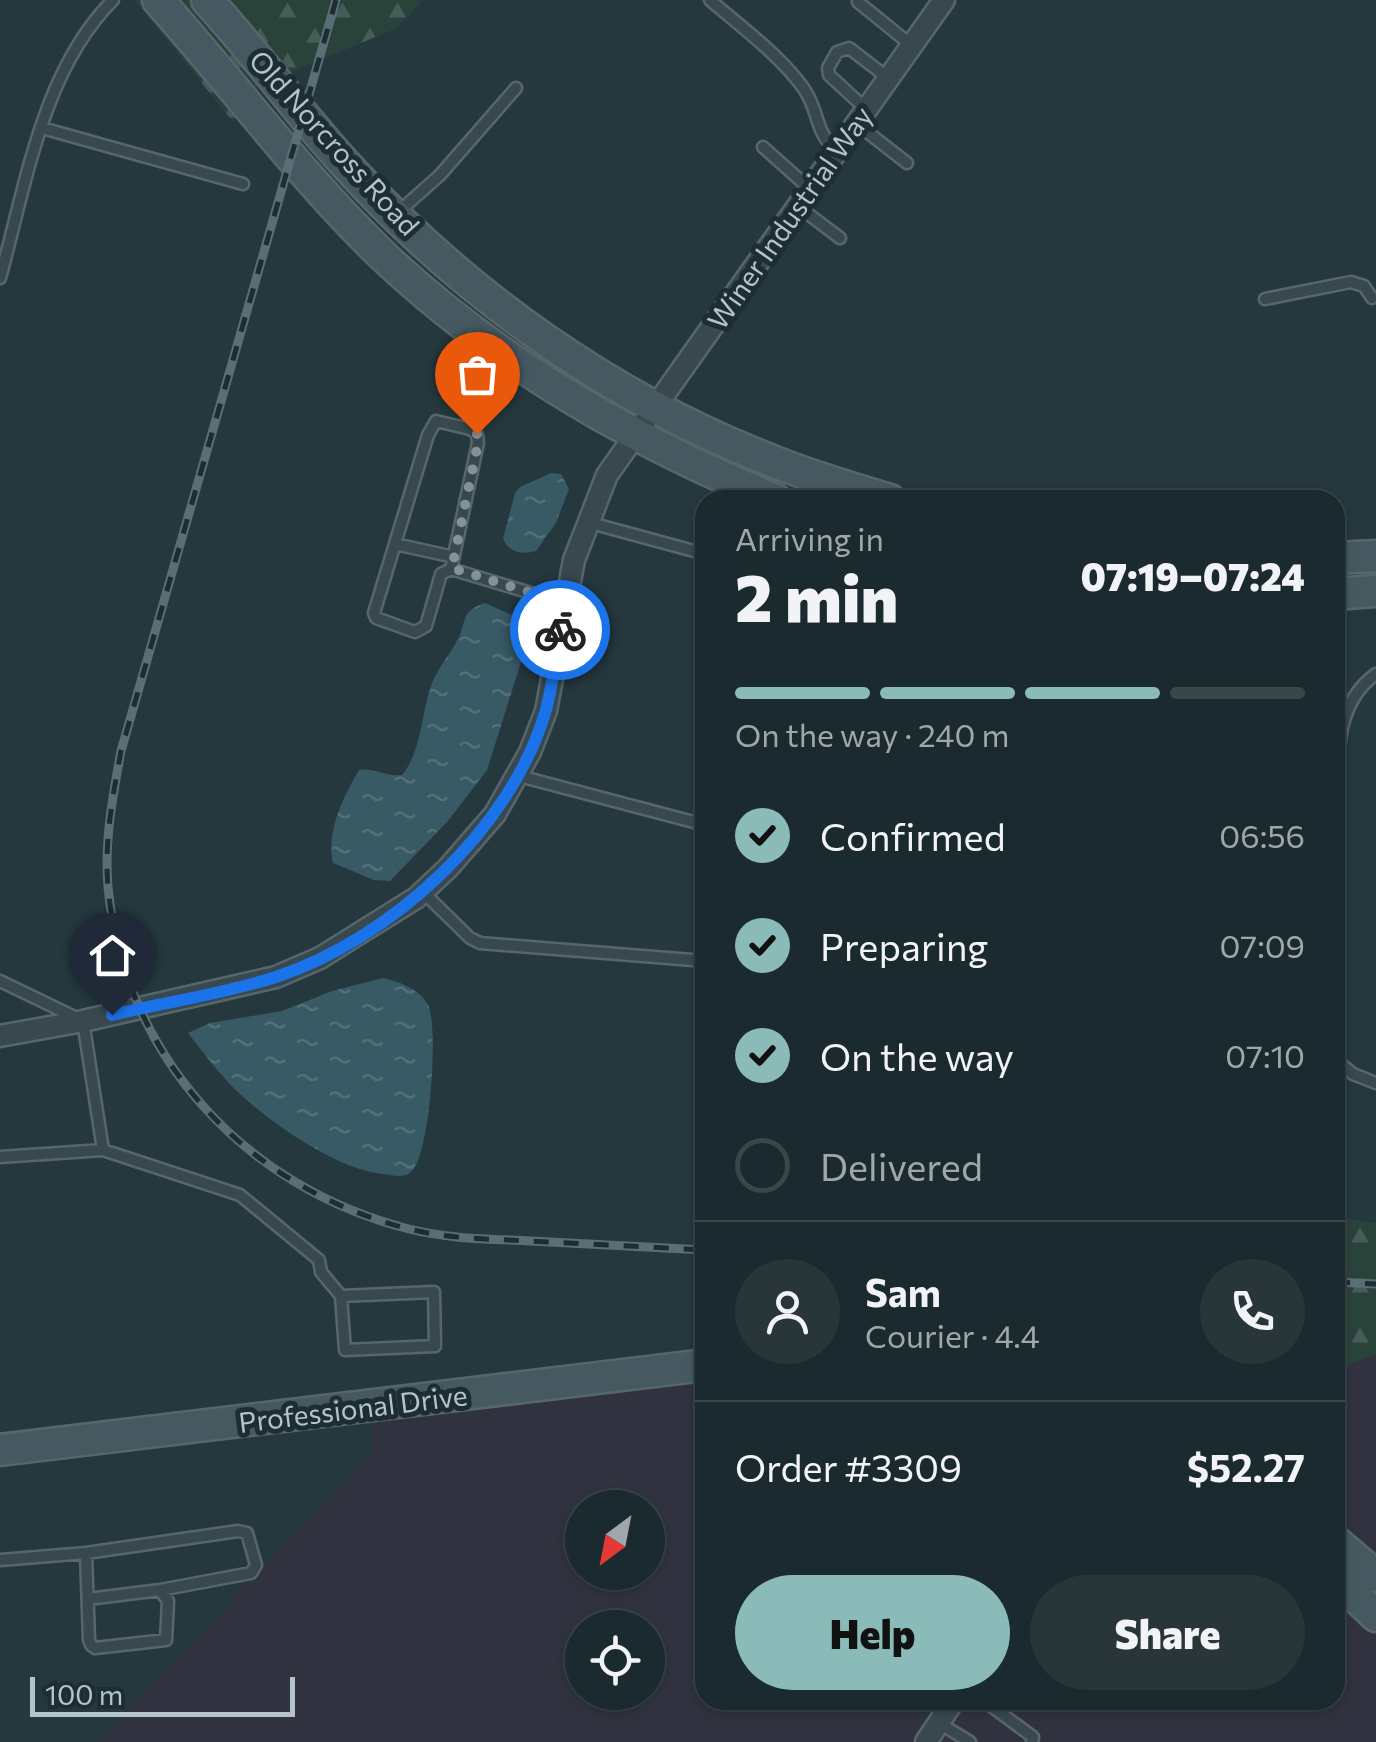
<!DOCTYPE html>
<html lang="en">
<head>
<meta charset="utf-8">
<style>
	:root { --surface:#1b2a2e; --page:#28363a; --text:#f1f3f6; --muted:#a0a7aa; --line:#39464a; --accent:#8bbbb9 }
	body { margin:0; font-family:Commissioner,sans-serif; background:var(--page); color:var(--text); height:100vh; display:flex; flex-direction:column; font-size:38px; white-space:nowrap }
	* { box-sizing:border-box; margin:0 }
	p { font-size:32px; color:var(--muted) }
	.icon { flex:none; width:55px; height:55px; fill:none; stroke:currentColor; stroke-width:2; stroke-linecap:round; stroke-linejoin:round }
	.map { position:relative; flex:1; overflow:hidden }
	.side { position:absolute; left:695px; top:490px; width:650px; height:1220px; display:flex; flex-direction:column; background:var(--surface); border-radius:30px; box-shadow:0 2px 8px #0004,0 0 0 2px var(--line) }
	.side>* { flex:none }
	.needle { width:65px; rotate:212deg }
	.tools { position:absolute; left:565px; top:1490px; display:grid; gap:20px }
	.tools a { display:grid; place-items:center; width:100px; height:100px; border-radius:50%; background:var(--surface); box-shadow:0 2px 8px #0004,0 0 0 2px var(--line); font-size:50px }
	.scale { position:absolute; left:30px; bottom:25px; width:265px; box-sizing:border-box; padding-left:10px; border:5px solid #b4c3c9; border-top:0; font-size:28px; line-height:35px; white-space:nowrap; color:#b4c3c9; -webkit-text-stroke:8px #1d2d33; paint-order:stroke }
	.pin { position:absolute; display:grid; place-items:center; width:85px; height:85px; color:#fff; margin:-102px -42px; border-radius:50% 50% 50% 0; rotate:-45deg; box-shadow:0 0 10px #0007 }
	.pin .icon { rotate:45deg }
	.courier { position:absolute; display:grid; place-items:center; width:100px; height:100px; margin:-50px; border:8px solid #1a73e8; border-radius:50%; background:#fff; color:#222; box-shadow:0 2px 12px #0007 }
	.overview em { font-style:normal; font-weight:800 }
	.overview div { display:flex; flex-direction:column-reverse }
	.overview { display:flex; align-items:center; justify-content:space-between; height:170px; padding:0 40px }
	h1 { font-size:65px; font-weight:800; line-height:75px }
	.bar { display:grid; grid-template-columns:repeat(4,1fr); gap:15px 10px; align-content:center; height:120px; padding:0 40px }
	.bar i { height:12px; border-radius:8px; background:var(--line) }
	.bar .selected { background:var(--accent) }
	.bar p { grid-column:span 4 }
	.line { display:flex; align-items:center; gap:25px; padding:0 40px; border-top:2px solid var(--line) }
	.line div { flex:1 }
	.round { display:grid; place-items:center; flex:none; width:105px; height:105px; border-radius:52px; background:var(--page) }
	ol { padding:0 40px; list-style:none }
	li { display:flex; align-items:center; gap:30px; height:110px }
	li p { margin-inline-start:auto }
	li .icon { padding:10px; border-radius:50%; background:var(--accent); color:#111; stroke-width:4 }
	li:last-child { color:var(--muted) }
	li i { width:55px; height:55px; border:5px solid var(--line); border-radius:50% }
	.cta { display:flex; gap:20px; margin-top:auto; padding:20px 40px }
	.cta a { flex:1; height:115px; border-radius:60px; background:var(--accent); color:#111; font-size:40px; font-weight:800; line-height:115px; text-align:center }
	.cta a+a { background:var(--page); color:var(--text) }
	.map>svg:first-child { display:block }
	.medical { fill:#30333f; fill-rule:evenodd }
	.forest { fill:url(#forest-firs) }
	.water { fill:url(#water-ripples) }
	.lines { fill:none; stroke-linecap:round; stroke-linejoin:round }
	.lane-casing { stroke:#56666c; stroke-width:15 }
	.street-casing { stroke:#56666c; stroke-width:25 }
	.secondary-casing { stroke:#56666c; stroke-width:35 }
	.lane { stroke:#38484e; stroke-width:10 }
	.street { stroke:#38484e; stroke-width:20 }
	.secondary { stroke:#465961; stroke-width:30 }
	.rail-casing { stroke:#5a6e75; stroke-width:9 }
	.rail { stroke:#1d2d33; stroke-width:5; stroke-dasharray:15; stroke-linecap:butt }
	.done { stroke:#829298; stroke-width:10; stroke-dasharray:0 18 }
	.route { stroke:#1a73e8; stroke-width:12 }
	.labels { text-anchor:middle; stroke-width:10; stroke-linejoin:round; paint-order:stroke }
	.street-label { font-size:28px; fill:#b4c3c9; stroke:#1d2d33 }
</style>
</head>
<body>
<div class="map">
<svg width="1376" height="1742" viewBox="0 0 1376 1742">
	<defs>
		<pattern id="forest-firs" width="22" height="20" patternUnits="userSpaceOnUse" patternTransform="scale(2.5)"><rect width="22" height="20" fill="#29433b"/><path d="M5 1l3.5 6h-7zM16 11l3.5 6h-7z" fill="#465c56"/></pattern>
		<pattern id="water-ripples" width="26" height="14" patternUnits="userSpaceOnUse" patternTransform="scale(2.5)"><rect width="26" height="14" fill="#385a64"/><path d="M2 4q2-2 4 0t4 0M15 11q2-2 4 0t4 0" fill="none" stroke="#527079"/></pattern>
	</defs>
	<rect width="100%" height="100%" fill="#24383e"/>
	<path class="medical" d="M 1335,1284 L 1376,1289 L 1376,1742 L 97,1742 L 370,1455 L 378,1398 L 705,1351 L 705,1700 L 1335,1700 ZM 582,1508 L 648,1508 L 648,1572 L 582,1572 ZM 582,1628 L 648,1628 L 648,1692 L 582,1692 Z"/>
	<path class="forest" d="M 135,0 L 423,0 L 395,29 L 247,90 L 233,122 Z
		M 1335,1216 L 1376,1223 L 1376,1355 L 1335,1369 Z"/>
	<path class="water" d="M 551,473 L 561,474 L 569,489 L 556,523 L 536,551 C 521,555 510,553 503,539 L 515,493 L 520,487 Z
		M 485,603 L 523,620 L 521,662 L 487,770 L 448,821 L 390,881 L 374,880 L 333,863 C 326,832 343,797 359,770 C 374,767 386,777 402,775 C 422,750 421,715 431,686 C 437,668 451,654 459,637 C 467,619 461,611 485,603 Z
		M 383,978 C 399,982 419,988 428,1005 C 439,1027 430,1154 412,1171 C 405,1179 393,1175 383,1174 C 336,1170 259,1116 227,1081 C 213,1066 201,1049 188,1033 L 210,1023 L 282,1011 L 332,991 Z"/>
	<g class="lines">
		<g class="lane-casing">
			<path id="lane" d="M 710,0 C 740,26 782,57 804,89 C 820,112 814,132 837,151
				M 858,2 L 911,45
				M 867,110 L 829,75 L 828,68 L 837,52 L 849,48 L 888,78
				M 857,124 L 907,163
				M 42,128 L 243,184
				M 763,147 L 810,189
				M 799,207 L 840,238
				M 396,214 L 440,175 L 516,88
				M 0,278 C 26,185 42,71 113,0
				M 1265,299 L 1351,282 L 1364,286 L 1372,298
				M 587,522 L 705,554
				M 395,544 L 454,557
				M 451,569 L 478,443 L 477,434 L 470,429 L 436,421 L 428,435 L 374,613 L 376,618 L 415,632 L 426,626 L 441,574 L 451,569 L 564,603
				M 519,776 L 705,825
				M 1335,796 C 1339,751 1336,702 1376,674
				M 423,892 L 470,938 L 480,943 L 705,961
				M 0,981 L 83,1021 L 103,1150 L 0,1157
				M 1335,1059 L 1353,1074 L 1376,1083
				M 103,1150 L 240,1195 L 319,1260 L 321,1272 L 341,1296 L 434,1292 L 435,1346 L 345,1350 L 341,1296
				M 86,1553 L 89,1640 L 91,1645 L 95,1648 L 166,1640 L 168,1601 L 160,1590 L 88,1599
				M 0,1560 L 86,1553 L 238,1531 L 247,1533 L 256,1565 L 251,1573 L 160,1590
				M 983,1700 L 1033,1737 L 1032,1742
				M 939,1723 L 970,1742"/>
		</g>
		<g class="street-casing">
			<path id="street" d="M 0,1036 L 83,1021 L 276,977 L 320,958 L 416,898 L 448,868 L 495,814 L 530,752 L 546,711 L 574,560 L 607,475 L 944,0
				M 926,1742 L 954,1700"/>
		</g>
		<g class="secondary-casing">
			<path id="secondary" d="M 158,0 C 232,83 299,174 379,252 C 493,361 630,440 776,500
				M 207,0 C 257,54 299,114 349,168 C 465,295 613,400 775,462 C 812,477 851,488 890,500
				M 1335,558 L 1376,556
				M 1335,594 L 1376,591
				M 0,1450 L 705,1365
				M 1335,1541 L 1376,1576
				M 1335,1577 L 1376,1616"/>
		</g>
		<use href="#lane" class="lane"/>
		<use href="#street" class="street"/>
		<use href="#secondary" class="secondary"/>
		<g class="rail-casing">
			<path id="rail" d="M 336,0 L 121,751 C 113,795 104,841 108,887 C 124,1057 246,1188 409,1229 C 449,1239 490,1239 530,1241 C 588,1244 647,1247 705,1250
				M 1335,1282 L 1376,1284"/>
		</g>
		<use href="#rail" class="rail"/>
	</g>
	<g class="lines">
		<path class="done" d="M 477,434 L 478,443 L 452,568 L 564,603 L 560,630"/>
		<path class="route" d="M 112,1015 C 166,1002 223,994 276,977 C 391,939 510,830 545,713 C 553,687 555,657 560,630"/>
	</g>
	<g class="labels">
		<g class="street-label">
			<text transform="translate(334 143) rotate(48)" y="10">Old Norcross Road</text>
			<text transform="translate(790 218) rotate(-55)" y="10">Winer Industrial Way</text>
			<text transform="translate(353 1409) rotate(-7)" y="10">Professional Drive</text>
		</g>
	</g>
</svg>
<div class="tools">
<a><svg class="needle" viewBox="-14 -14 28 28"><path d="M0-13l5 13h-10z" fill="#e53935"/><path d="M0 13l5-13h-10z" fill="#a0a7aa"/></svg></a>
<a><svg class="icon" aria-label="locate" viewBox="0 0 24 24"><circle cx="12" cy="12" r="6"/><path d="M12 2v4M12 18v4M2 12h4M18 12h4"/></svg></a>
</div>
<div class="scale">100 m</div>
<div class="pin" style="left:477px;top:434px;background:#ea580c"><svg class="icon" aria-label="bag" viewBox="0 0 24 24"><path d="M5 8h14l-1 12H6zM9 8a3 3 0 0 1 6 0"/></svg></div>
<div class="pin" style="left:112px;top:1015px;background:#1f2937"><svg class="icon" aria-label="home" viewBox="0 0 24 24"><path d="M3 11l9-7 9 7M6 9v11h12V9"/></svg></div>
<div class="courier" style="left:560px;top:630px"><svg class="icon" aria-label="bike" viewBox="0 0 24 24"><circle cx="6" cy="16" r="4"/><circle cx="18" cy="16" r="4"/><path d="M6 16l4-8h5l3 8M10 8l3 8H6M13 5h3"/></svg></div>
<section class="side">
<div class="overview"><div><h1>2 min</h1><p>Arriving in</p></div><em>07:19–07:24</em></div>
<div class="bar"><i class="selected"></i><i class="selected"></i><i class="selected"></i><i></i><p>On the way · 240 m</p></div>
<ol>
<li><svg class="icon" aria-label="check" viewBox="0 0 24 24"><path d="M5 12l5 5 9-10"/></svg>Confirmed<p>06:56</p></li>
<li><svg class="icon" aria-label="check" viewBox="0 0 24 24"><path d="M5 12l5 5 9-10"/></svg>Preparing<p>07:09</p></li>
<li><svg class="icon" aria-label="check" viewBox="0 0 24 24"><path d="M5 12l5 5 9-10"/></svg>On the way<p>07:10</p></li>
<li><i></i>Delivered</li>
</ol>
<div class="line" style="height:180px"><a class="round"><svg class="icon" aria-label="person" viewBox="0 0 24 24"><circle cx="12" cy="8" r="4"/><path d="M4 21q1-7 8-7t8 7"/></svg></a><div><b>Sam</b><p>Courier · 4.4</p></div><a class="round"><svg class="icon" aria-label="phone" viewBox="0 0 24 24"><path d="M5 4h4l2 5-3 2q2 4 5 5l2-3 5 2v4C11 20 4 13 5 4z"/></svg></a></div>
<div class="line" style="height:130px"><div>Order #3309</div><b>$52.27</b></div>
<div class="cta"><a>Help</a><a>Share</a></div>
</section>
</div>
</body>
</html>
